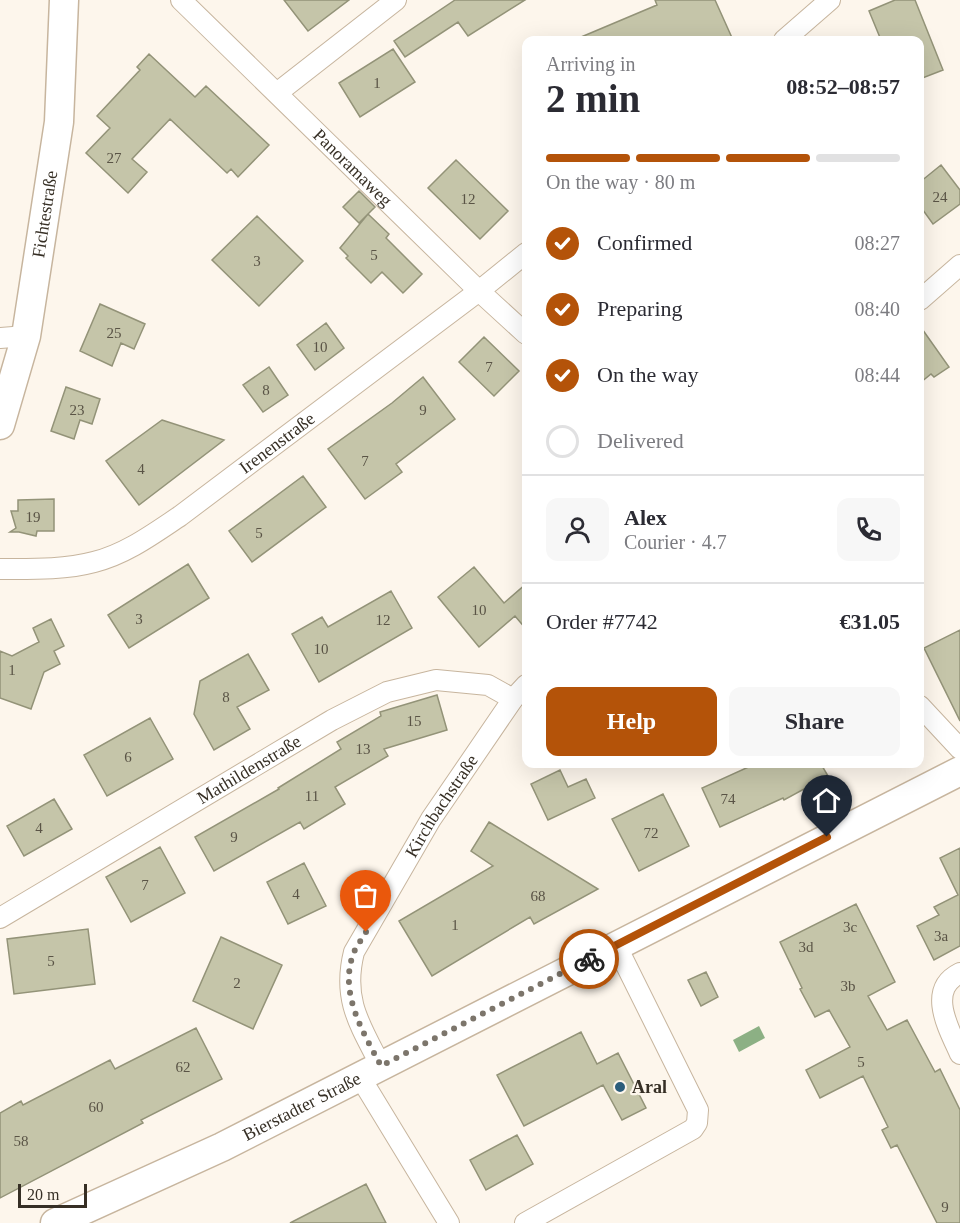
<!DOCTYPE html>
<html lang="en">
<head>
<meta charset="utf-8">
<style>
	:root { --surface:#fff; --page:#f7f7f7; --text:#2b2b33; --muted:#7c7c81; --line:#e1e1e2; --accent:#b45309 }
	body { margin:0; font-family:Georgia,serif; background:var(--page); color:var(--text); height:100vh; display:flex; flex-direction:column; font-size:22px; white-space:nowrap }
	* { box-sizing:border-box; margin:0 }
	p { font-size:20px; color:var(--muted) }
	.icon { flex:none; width:33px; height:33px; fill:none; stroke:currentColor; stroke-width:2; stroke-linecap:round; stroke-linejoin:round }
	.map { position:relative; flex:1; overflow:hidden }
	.side { position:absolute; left:522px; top:36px; width:402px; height:732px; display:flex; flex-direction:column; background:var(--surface); border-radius:12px; box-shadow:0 6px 24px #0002 }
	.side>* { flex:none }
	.scale { position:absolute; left:18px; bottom:15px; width:69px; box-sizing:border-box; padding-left:6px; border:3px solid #362f25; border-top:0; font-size:16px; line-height:21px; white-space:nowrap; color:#362f25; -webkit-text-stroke:4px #fdf6ec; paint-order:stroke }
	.pin { position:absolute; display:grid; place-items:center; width:51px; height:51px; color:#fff; margin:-62px -26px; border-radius:50% 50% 50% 0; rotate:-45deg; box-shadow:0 0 6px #0007 }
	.pin .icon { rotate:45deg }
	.courier { position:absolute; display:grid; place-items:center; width:60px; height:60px; margin:-30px; border:4px solid #b45309; border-radius:50%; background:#fff; color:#222; box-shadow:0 2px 8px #0007 }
	.overview em { font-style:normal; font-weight:800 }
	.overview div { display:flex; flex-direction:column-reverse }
	.overview { display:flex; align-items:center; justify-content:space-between; height:102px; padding:0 24px }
	h1 { font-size:39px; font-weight:800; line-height:45px }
	.bar { display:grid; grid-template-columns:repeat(4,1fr); gap:9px 6px; align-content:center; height:72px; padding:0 24px }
	.bar i { height:8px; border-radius:4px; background:var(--line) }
	.bar .current { background:var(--accent) }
	.bar p { grid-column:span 4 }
	.line { display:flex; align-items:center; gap:15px; padding:0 24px; border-top:2px solid var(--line) }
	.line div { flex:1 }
	.round { display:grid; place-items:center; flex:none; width:63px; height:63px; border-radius:12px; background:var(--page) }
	ol { padding:0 24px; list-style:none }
	li { display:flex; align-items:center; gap:18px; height:66px }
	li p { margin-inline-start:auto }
	li .icon { padding:6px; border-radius:50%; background:var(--accent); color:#fff; stroke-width:4 }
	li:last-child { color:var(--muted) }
	li i { width:33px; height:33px; border:3px solid var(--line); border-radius:50% }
	.action { display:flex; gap:12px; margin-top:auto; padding:12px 24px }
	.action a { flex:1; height:69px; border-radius:12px; background:var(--accent); color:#fff; font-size:24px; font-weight:800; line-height:69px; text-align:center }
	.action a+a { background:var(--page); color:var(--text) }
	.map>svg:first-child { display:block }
	.water { fill:#8cb084 }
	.building { fill:#c5c5a9; stroke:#939378; stroke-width:1.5 }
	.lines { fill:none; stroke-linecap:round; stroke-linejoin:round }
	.street-casing { stroke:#c7b59e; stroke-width:22 }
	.secondary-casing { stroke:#c7b59e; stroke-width:31 }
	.street { stroke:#fff; stroke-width:20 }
	.secondary { stroke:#fff; stroke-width:28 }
	.done { stroke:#7c756b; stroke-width:6; stroke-dasharray:0 10.8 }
	.route { stroke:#b45309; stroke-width:8 }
	.poi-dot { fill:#2c5d7b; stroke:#fdf6ec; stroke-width:2 }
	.labels { text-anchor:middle; stroke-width:4.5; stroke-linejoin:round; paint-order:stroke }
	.number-label { font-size:15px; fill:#5a5446 }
	.street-label { font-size:18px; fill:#362f25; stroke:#fdf6ec }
	.poi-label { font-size:18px; font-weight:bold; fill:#362f25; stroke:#fdf6ec; text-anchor:start }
</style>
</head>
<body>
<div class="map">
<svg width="960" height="1223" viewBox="0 0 960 1223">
	<rect width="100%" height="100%" fill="#fdf6ec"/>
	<path class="water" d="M 759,1026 L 765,1038 L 739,1052 L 733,1040 Z"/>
	<path class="building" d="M 284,0 L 349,0 L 308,31 Z
		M 455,0 L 525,0 L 468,36 L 458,22 L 405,57 L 394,41 Z
		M 655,0 L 715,0 L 733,40 L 574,40 L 657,5 Z
		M 895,0 L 915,0 L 943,70 L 920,79 L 920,40 L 881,40 L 869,11 Z
		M 393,49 L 415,82 L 360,117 L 339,83 Z
		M 149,54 L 195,97 L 206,86 L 269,145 L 238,177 L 231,169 L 227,173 L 170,119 L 132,159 L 147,172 L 128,193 L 86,153 L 110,128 L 97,116 L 140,70 L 137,67 Z
		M 456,160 L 508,211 L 480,239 L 428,188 Z
		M 941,165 L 960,190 L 960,204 L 933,224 L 920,206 L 920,182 Z
		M 359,191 L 375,207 L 359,223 L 343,207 Z
		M 368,214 L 389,234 L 386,238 L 422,274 L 403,293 L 382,272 L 371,283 L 346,258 L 348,256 L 340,248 Z
		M 257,216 L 303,261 L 259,306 L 212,260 Z
		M 100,304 L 145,324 L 134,349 L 121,343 L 112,366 L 80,351 Z
		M 326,323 L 344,348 L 315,370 L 297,345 Z
		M 920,326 L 949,367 L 934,377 L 931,374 L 920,383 Z
		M 484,337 L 519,371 L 494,396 L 459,362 Z
		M 269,367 L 288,395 L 263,412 L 243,385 Z
		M 423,377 L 455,419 L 396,464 L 402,472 L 365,499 L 328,449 L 392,403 Z
		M 66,387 L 100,399 L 92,424 L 80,420 L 74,439 L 51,431 Z
		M 162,420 L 224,440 L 139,505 L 106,461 Z
		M 303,476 L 326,507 L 252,562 L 229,531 Z
		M 18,500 L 54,499 L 54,531 L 37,531 L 36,536 L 19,532 L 10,532 L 16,528 L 11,511 L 18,511 Z
		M 188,564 L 209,598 L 129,648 L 108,615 Z
		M 474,567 L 504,603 L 526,584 L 526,629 L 515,616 L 479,647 L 438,597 Z
		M 391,591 L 412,628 L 319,682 L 292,634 L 322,617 L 328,627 Z
		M 51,619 L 64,646 L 54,651 L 60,664 L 44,672 L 31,709 L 0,698 L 0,651 L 12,656 L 39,642 L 33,628 Z
		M 960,630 L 960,721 L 924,648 Z
		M 248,654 L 269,690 L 237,707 L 250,729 L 214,750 L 194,714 L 200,681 Z
		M 437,695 L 447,730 L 384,749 L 388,756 L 335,787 L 345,804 L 304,829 L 300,822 L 214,871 L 195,837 L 279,789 L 278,788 L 341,749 L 337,742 L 381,716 L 380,712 Z
		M 150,718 L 173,759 L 107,796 L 84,755 Z
		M 755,764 L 821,764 L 828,776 L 784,800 L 783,798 L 720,827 L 702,788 Z
		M 560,770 L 568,787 L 586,779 L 595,798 L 548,820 L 531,784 Z
		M 663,794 L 689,846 L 639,871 L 612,819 Z
		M 54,799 L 72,829 L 24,856 L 7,826 Z
		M 489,822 L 598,889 L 534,924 L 530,917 L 432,976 L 399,921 L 493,866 L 471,851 Z
		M 160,847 L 185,893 L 131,922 L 106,877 Z
		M 960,848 L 960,946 L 934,960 L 917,926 L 939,915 L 934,907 L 958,895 L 940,858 Z
		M 304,863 L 326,906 L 288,924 L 267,882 Z
		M 856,904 L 895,982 L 868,996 L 887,1030 L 907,1020 L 935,1072 L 940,1069 L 960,1110 L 960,1223 L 937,1223 L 897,1145 L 891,1148 L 882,1130 L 888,1127 L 863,1076 L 820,1098 L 806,1070 L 850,1047 L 829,1010 L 815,1017 L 800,989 L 802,988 L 780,942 Z
		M 88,929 L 95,984 L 14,994 L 7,939 Z
		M 221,937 L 282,965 L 253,1029 L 193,1001 Z
		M 706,972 L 718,997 L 701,1006 L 688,980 Z
		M 196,1028 L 222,1079 L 141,1120 L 143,1123 L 0,1198 L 0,1113 L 21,1101 L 23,1105 L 110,1060 L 115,1069 Z
		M 581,1032 L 597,1064 L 618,1053 L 646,1108 L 622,1120 L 603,1085 L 524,1126 L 497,1075 Z
		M 517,1135 L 533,1164 L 486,1190 L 470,1160 Z
		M 366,1184 L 386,1223 L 290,1223 Z"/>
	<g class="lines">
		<g class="street-casing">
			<g id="street">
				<path id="s1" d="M 181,0 L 479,291 L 526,334"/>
				<path d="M 784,40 L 830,0"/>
				<path d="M 277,93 L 396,0"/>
				<path d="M 920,300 L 960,265"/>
				<path d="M 0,338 L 26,336"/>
				<path id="s2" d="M 0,569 C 31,569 64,570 94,562 C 126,554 153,534 180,516 L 479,291 L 526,253"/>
				<path d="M 920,706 L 960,749"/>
				<path id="s3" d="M 0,918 L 332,720 L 387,692 L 436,680 L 488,685 L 513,699"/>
				<path d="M 960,973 C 926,990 949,1029 960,1054"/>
				<path id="s4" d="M 381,1066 C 360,1025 342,1000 354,952 L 431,819 L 513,699 L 526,685"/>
				<path d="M 360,1077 L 449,1223"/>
				<path d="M 525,1223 L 693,1129 L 697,1123 L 698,1110 L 616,945"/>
			</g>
		</g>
		<g class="secondary-casing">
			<g id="secondary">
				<path id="s5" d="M 0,425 L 26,336 L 59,122 L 64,0"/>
				<path id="s6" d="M 55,1223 L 222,1147 L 960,771"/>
			</g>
		</g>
		<use href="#street" class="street"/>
		<use href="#secondary" class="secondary"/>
	</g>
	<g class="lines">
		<path class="done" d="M 366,932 C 362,939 357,945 354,952 C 338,992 363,1032 381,1066 L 589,959"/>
		<path class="route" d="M 589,959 L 827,837"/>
	</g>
	<circle class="poi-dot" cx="620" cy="1087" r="6"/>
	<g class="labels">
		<g class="number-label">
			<text x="377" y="88">1</text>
			<text x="114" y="163">27</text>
			<text x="940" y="202">24</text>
			<text x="468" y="204">12</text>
			<text x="374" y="260">5</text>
			<text x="257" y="266">3</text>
			<text x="114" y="338">25</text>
			<text x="320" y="352">10</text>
			<text x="489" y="372">7</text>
			<text x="266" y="395">8</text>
			<text x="77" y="415">23</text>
			<text x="423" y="415">9</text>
			<text x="365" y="466">7</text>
			<text x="141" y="474">4</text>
			<text x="33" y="522">19</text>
			<text x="259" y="538">5</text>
			<text x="479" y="615">10</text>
			<text x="139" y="624">3</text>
			<text x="383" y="625">12</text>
			<text x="321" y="654">10</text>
			<text x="12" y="675">1</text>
			<text x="226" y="702">8</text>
			<text x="414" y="726">15</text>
			<text x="363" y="754">13</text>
			<text x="128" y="762">6</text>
			<text x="312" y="801">11</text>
			<text x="728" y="804">74</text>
			<text x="39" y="833">4</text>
			<text x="651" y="838">72</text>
			<text x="234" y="842">9</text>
			<text x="145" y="890">7</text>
			<text x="296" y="899">4</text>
			<text x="538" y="901">68</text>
			<text x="455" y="930">1</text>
			<text x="850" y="932">3c</text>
			<text x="941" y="941">3a</text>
			<text x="806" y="952">3d</text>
			<text x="51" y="966">5</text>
			<text x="237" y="988">2</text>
			<text x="848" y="991">3b</text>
			<text x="861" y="1067">5</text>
			<text x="183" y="1072">62</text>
			<text x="96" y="1112">60</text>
			<text x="21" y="1146">58</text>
			<text x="945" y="1212">9</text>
		</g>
		<g class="street-label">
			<text dy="6" stroke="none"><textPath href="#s1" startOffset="240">Panoramaweg</textPath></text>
			<text dy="6" stroke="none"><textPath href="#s5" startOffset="216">Fichtestraße</textPath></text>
			<text dy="6" stroke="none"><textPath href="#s2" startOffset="314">Irenenstraße</textPath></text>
			<text dy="6" stroke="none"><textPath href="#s3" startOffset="290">Mathildenstraße</textPath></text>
			<text dy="6" stroke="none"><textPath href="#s4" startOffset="291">Kirchbachstraße</textPath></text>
			<text dy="6" stroke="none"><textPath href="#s6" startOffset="273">Bierstadter Straße</textPath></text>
		</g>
		<g class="poi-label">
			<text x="632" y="1093">Aral</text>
		</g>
	</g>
</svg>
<div class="scale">20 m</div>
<div class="pin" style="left:366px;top:932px;background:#ea580c"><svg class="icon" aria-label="bag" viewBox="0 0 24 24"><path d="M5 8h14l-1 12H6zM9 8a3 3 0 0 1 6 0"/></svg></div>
<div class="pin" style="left:827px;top:837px;background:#1f2937"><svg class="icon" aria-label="home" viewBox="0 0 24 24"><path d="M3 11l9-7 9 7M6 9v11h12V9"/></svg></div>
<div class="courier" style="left:589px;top:959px"><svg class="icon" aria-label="bike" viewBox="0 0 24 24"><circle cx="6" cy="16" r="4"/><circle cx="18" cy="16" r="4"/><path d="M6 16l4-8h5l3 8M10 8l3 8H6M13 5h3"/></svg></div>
<section class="side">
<div class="overview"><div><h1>2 min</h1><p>Arriving in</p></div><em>08:52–08:57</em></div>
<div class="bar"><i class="current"></i><i class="current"></i><i class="current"></i><i></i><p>On the way · 80 m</p></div>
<ol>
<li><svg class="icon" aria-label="check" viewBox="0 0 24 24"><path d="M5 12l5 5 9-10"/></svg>Confirmed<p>08:27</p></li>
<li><svg class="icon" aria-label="check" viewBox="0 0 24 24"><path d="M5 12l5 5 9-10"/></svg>Preparing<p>08:40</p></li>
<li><svg class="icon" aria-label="check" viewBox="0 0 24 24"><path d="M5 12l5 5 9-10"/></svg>On the way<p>08:44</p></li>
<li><i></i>Delivered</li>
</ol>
<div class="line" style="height:108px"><a class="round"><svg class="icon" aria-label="person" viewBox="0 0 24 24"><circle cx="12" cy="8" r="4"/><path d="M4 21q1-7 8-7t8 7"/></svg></a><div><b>Alex</b><p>Courier · 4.7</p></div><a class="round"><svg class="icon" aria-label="phone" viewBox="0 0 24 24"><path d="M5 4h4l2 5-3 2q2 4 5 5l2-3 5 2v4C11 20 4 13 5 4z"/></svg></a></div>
<div class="line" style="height:78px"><div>Order #7742</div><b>€31.05</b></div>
<div class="action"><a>Help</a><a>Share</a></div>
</section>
</div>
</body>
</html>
